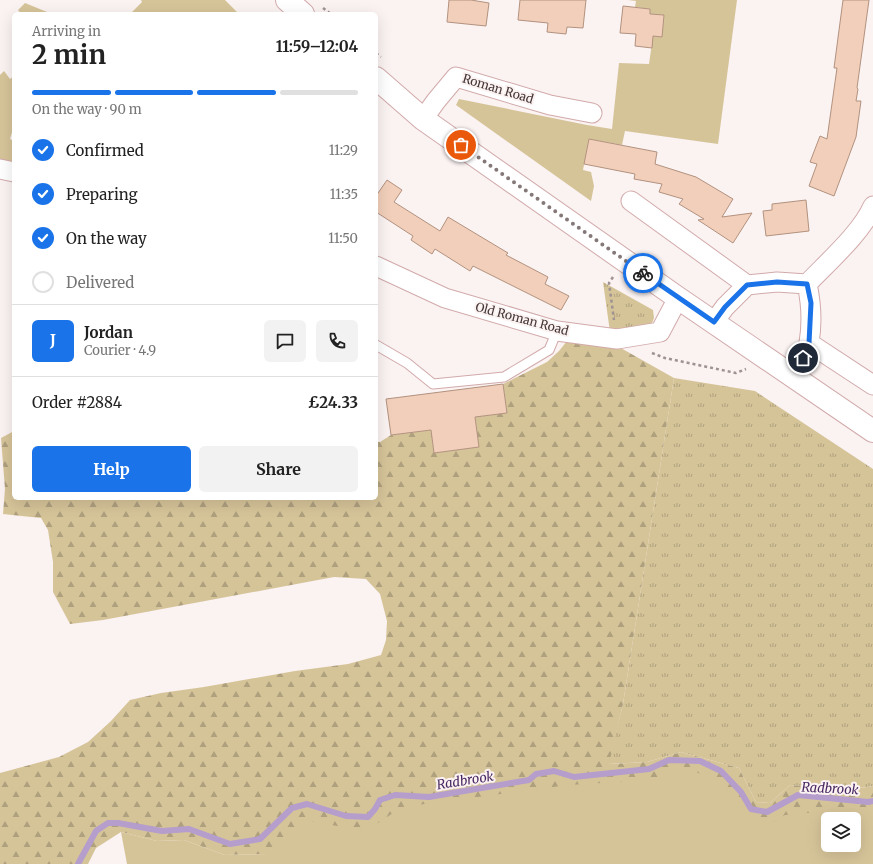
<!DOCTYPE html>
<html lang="en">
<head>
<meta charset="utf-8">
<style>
	:root { --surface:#fff; --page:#f2f2f2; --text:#222; --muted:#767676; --line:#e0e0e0; --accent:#1a73e8 }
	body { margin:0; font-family:Merriweather,serif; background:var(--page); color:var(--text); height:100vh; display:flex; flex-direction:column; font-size:15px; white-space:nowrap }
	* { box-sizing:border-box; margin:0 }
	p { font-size:13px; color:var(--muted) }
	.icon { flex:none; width:22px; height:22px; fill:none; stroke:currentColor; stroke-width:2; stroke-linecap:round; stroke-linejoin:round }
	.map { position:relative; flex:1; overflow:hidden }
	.panel { position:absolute; left:12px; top:12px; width:366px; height:488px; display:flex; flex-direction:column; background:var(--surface); border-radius:6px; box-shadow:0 4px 16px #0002 }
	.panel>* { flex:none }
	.controls { position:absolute; left:821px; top:812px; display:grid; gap:8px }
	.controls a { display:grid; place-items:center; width:40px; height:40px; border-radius:6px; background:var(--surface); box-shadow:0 4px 16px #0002; font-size:20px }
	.pin { position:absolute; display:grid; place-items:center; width:34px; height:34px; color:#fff; margin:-17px; border:2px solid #fff; border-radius:50%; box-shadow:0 1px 4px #0007 }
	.courier { position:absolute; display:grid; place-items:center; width:40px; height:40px; margin:-20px; border:3px solid #1a73e8; border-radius:50%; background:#fff; color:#222; box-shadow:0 1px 5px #0007 }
	.overview em { font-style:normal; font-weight:700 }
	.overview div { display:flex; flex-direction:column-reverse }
	.overview { display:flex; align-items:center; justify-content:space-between; height:68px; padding:0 20px }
	h1 { font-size:26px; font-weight:700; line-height:30px }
	.bar { display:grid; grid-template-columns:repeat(4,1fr); gap:6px 4px; align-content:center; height:48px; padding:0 20px }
	.bar i { height:5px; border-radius:3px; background:var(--line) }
	.bar .on { background:var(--accent) }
	.bar p { grid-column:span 4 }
	.line { display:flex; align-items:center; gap:10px; padding:0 20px; border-top:1px solid var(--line) }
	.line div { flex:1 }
	.round { display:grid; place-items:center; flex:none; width:42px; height:42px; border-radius:6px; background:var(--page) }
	ol { padding:0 20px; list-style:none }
	li { display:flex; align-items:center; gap:12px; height:44px }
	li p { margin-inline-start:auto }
	li .icon { padding:4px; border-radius:50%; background:var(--accent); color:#fff; stroke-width:4 }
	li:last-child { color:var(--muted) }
	li i { width:22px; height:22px; border:2px solid var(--line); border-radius:50% }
	.cta { display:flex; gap:8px; margin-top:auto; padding:8px 20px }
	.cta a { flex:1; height:46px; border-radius:6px; background:var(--accent); color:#fff; font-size:16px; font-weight:700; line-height:46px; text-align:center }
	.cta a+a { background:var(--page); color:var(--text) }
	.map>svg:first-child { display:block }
	.grass { fill:url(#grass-tufts) }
	.forest { fill:url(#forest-firs); fill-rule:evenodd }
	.garden { fill:#d6c499; fill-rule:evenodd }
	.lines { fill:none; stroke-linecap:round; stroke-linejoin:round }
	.stream { stroke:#b59dcc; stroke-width:6 }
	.building { fill:#f1cfba; stroke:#b2927f }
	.service-casing { stroke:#d2aaaa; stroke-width:11 }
	.minor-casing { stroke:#d2aaaa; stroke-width:21 }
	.secondary-casing { stroke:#d2aaaa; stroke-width:24 }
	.path { stroke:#9f9292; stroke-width:2.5; stroke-dasharray:3 3; stroke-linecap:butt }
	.service { stroke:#fff; stroke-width:9 }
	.minor { stroke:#fff; stroke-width:19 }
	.secondary { stroke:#fff; stroke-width:22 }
	.done { stroke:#857878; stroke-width:4; stroke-dasharray:0 7.2 }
	.route { stroke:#1a73e8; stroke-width:5 }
	.labels { text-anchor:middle; stroke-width:4; stroke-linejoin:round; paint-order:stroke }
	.street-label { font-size:12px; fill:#463636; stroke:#fbf2f2 }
	.water-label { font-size:13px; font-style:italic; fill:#492862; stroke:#fbf2f2 }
</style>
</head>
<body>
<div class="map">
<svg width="873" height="864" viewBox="0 0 873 864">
	<defs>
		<pattern id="grass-tufts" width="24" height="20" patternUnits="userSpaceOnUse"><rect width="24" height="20" fill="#d6c499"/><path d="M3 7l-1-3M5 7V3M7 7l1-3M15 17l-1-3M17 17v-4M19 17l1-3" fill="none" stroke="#afa07e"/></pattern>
		<pattern id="forest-firs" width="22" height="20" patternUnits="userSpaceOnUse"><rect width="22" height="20" fill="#d6c499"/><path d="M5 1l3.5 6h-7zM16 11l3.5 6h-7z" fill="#afa07e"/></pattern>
	</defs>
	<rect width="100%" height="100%" fill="#fbf2f2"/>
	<path class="grass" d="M 603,282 L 653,310 L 654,318 L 650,328 L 610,332 Z
		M 674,378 L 755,391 L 873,469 L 873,786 L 854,789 L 790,785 L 770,803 L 756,802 L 739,768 L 681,752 L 647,762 L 608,764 L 623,704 Z"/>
	<path class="forest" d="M 571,336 L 619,347 L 674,378 L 623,704 L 609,764 L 647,762 L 681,752 L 739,768 L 756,802 L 770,803 L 790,785 L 854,789 L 873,786 L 873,862 L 779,864 L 268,854 L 225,855 L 184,840 L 157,841 L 121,832 L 96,848 L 88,864 L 0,864 L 0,773 L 59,757 L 88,742 L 111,721 L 130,700 L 161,693 L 204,687 L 295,671 L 348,664 L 381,655 L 386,640 L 387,621 L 380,594 L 366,579 L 334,577 L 103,620 L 70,624 L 53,592 L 53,562 L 48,530 L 41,518 L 3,514 L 5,489 L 1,438 L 14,431 L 14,498 L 376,498 L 376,442 L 380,442 L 391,435 L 431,430 L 434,453 L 479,447 L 475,417 L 507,413 L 503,384 L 547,362 L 559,351 ZM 828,819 L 854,819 L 854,845 L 828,845 Z"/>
	<path class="garden" d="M 141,0 L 225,0 L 239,14 L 130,14 L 142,2 Z
		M 628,0 L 737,0 L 718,144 L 625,131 L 622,145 L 589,139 L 583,170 L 591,172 L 594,186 L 591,201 L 456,105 L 459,99 L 587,125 L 612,129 L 619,63 L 649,64 L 653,36 L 662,36 L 664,15 L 650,14 L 650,9 L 635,7 L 636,1 Z
		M 25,3 L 52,14 L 21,14 L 18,10 Z
		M 4,71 L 10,79 L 14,76 L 14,126 L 10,139 L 14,141 L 14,165 L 0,162 L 0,75 Z
		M 682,766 L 726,785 L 754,822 L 771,824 L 785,815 L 873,807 L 873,864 L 127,864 L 121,832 L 157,841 L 184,840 L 225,855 L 268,854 L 309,821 L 366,831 L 402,807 L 568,785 L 652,780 ZM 828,819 L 854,819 L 854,845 L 828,845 Z"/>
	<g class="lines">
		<path class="stream" d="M 78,864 L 96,831 L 108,823 L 118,823 L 162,831 L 189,829 L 230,844 L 260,839 L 292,808 L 307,804 L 346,816 L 368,817 L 375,809 L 380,800 L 395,795 L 429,797 L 529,780 L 536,774 L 554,771 L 574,777 L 649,769 L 669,760 L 700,761 L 721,771 L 741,792 L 751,809 L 767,812 L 798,795 L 868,802 L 873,801"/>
	</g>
	<path class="building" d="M 449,0 L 471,0 L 489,3 L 486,26 L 447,22 Z
		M 520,0 L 586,0 L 583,28 L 567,27 L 566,34 L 547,32 L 548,23 L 518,20 Z
		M 843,0 L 869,0 L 857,88 L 858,89 L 856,101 L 861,101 L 856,137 L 834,196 L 809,186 L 817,164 L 810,162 L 820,136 L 827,139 L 837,68 L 834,68 Z
		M 623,6 L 650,9 L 650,14 L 664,15 L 662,37 L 653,36 L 652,48 L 635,46 L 636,34 L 620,33 Z
		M 589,139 L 657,152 L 655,164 L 696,177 L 733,199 L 722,217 L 752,213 L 733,243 L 698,220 L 704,219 L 679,204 L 683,199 L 659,192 L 662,184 L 634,179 L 635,174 L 584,164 Z
		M 387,180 L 402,190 L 394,202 L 440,231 L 448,217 L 508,253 L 506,255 L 548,277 L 545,284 L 569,296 L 561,310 L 473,266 L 470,271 L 435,249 L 432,254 L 411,240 L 413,236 L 376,212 L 376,196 Z
		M 806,200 L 809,231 L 766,236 L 763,211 L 772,210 L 772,204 Z
		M 503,384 L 507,413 L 475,417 L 479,447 L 434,453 L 431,430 L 391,435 L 386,399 Z"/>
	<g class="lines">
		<g class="service-casing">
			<path id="service" d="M 376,345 L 407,363 L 433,384 L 504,377 L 549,350 L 557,331"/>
		</g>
		<g class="minor-casing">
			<path id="minor" d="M 423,119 L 436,101 L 456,77 L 550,105 L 592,113
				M 0,169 L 14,172
				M 631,201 L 747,285
				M 376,266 L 445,298 L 557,331 L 617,339 L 660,332 L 678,298
				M 807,284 C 828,262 862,232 873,206
				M 714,322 L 725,307 L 747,285 L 777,282 L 807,284
				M 809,343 L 873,385
				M 792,376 C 798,366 806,354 809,343 C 812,325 811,302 807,284"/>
		</g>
		<g class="secondary-casing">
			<path id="secondary" d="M 287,0 L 303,14
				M 376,78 L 423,119 L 678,298 L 873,431"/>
		</g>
		<path class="path" d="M 323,8 L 331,14
			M 376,53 L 381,57
			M 613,277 L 609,283 L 614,320
			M 652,353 L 665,358 L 736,373 L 746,369"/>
		<use href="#service" class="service"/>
		<use href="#minor" class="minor"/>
		<use href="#secondary" class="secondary"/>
	</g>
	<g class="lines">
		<path class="done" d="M 461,145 L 643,273"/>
		<path class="route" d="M 643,273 L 714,322 L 725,307 L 747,285 L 777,282 L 807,284 L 811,303 L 809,343 L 803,358"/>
	</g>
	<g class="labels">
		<g class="street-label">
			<text transform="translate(498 89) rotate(17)" y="4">Roman Road</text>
			<text transform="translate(522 319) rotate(15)" y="4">Old Roman Road</text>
		</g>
		<g class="water-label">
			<text transform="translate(465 780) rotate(-9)" y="5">Radbrook</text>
			<text transform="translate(830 788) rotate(3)" y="5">Radbrook</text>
		</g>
	</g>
</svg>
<div class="controls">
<a><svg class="icon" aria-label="layers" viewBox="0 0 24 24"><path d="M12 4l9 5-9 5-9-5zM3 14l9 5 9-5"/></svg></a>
</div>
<div class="pin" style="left:461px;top:145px;background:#ea580c"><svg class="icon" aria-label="bag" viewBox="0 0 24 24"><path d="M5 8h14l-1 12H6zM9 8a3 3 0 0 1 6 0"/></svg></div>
<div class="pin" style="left:803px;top:358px;background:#1f2937"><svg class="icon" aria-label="home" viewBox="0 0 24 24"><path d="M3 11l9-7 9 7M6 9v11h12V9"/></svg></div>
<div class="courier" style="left:643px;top:273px"><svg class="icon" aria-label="bike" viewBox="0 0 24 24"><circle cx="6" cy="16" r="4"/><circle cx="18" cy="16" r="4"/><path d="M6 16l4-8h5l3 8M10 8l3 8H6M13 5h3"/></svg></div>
<section class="panel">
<div class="overview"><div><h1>2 min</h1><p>Arriving in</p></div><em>11:59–12:04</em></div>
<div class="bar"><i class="on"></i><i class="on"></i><i class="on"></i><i></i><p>On the way · 90 m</p></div>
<ol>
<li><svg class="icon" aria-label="check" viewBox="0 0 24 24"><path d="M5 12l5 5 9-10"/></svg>Confirmed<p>11:29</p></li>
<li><svg class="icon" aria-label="check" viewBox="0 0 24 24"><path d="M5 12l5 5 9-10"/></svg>Preparing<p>11:35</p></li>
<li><svg class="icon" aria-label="check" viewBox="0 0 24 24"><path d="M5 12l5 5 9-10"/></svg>On the way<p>11:50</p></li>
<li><i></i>Delivered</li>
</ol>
<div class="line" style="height:72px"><b class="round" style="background:var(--accent);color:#fff">J</b><div><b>Jordan</b><p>Courier · 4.9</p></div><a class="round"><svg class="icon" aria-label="chat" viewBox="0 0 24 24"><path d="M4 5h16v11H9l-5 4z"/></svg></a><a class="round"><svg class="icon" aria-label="phone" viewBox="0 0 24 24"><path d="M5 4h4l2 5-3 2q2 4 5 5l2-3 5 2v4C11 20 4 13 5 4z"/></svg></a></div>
<div class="line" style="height:52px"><div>Order #2884</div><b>£24.33</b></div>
<div class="cta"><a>Help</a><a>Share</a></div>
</section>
</div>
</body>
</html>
